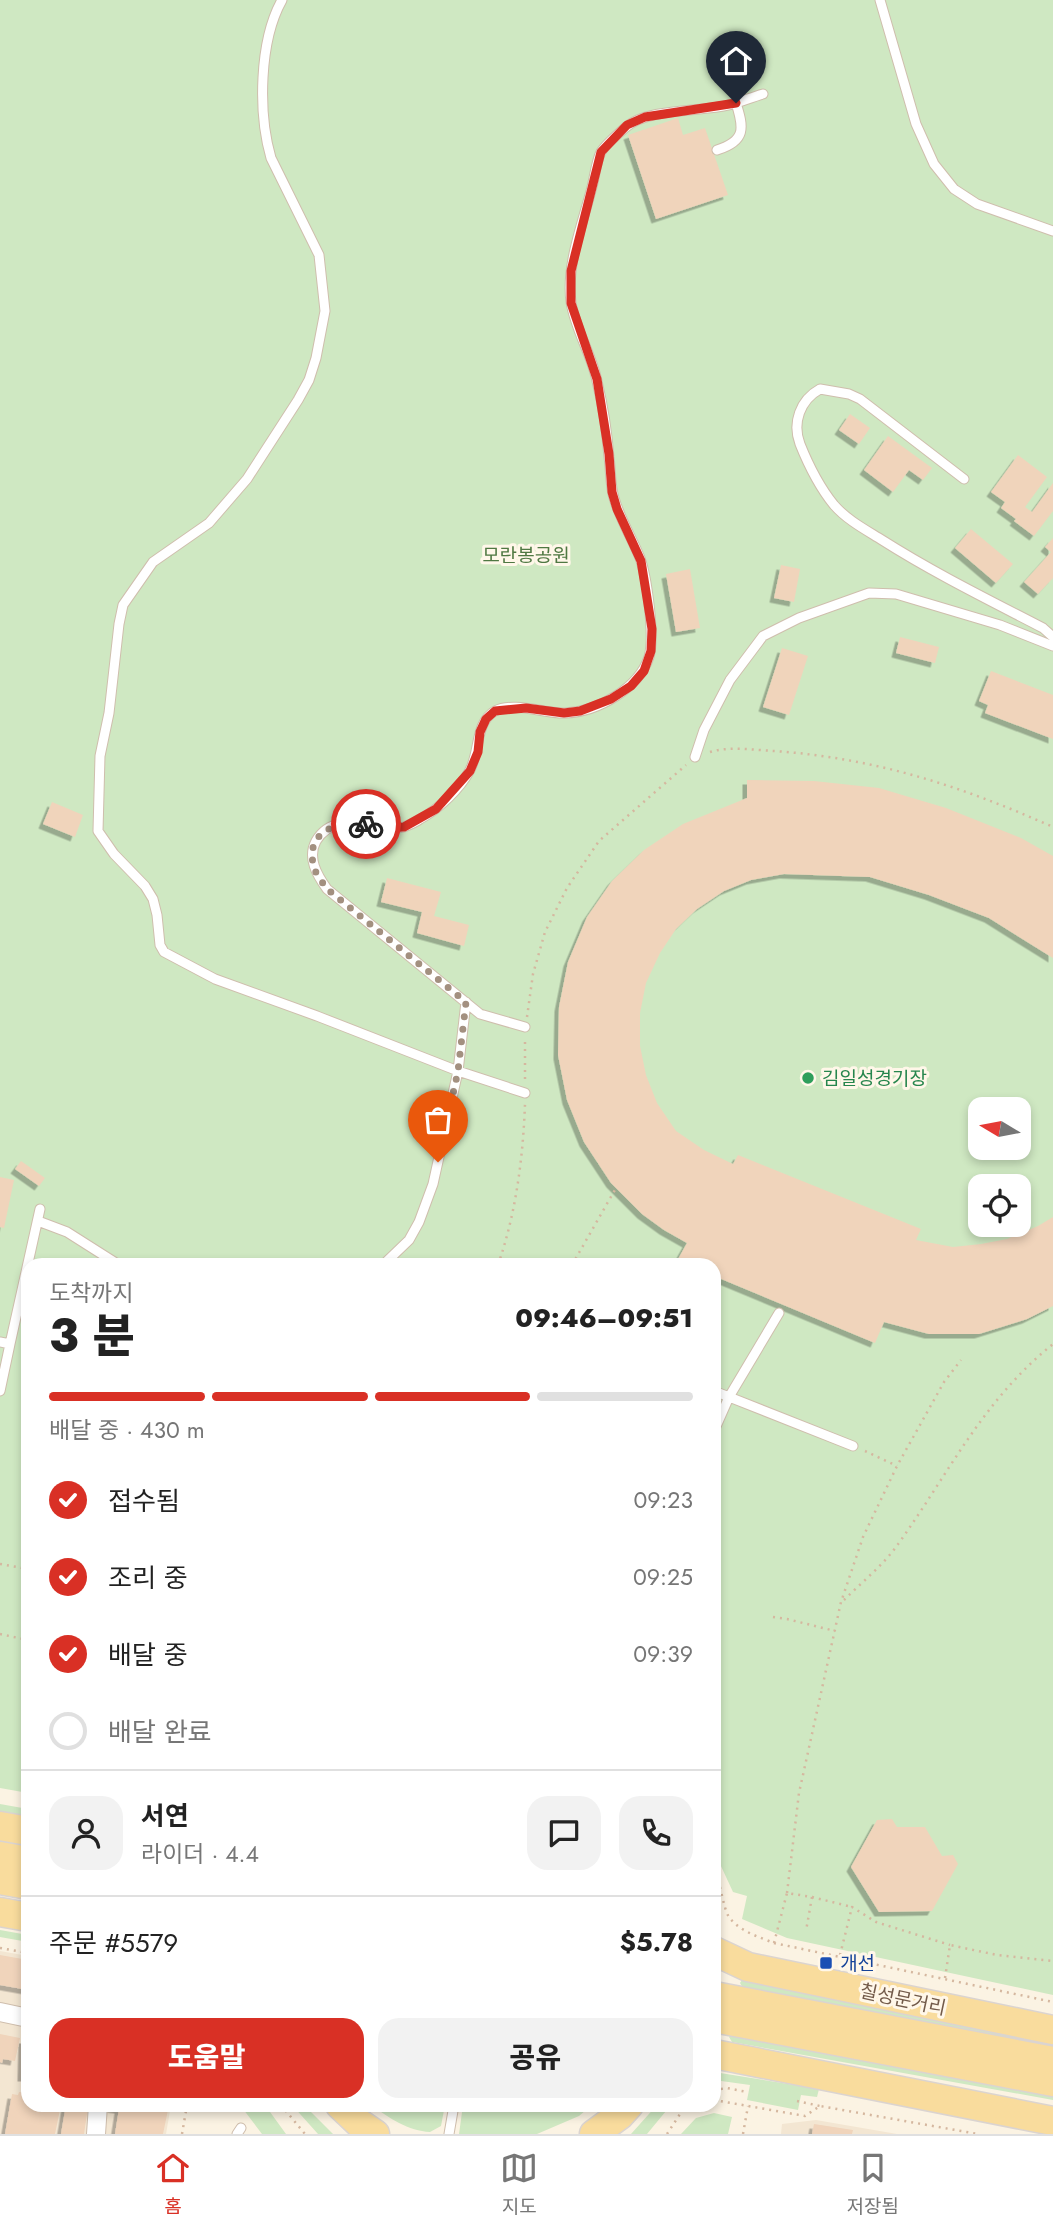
<!DOCTYPE html>
<html lang="ko">
<head>
<meta charset="utf-8">
<style>
	:root { --surface:#fff; --page:#f2f2f2; --text:#222; --muted:#767676; --line:#e0e0e0; --accent:#d93025 }
	body { margin:0; font-family:Jost,"Noto Sans KR",sans-serif; background:var(--page); color:var(--text); height:100vh; display:flex; flex-direction:column; font-size:26px; white-space:nowrap }
	* { box-sizing:border-box; margin:0 }
	p { font-size:23px; color:var(--muted) }
	.icon { flex:none; width:38px; height:38px; fill:none; stroke:currentColor; stroke-width:2; stroke-linecap:round; stroke-linejoin:round }
	.map { position:relative; flex:1; overflow:hidden }
	.drawer { position:absolute; left:21px; top:1258px; width:700px; height:854px; display:flex; flex-direction:column; background:var(--surface); border-radius:21px; box-shadow:0 4px 10px #0003 }
	.drawer>* { flex:none }
	.needle { width:46px; rotate:280deg }
	.controls { position:absolute; left:968px; top:1097px; display:grid; gap:14px }
	.controls a { display:grid; place-items:center; width:63px; height:63px; border-radius:14px; background:var(--surface); box-shadow:0 4px 10px #0003; font-size:35px }
	.pin { position:absolute; display:grid; place-items:center; width:60px; height:60px; color:#fff; margin:-72px -30px; border-radius:50% 50% 50% 0; rotate:-45deg; box-shadow:0 0 7px #0007 }
	.pin .icon { rotate:45deg }
	.courier { position:absolute; display:grid; place-items:center; width:70px; height:70px; margin:-35px; border:5px solid #d93025; border-radius:50%; background:#fff; color:#222; box-shadow:0 2px 9px #0007 }
	.overview em { font-style:normal; font-weight:800 }
	.overview div { display:flex; flex-direction:column-reverse }
	.overview { display:flex; align-items:center; justify-content:space-between; height:119px; padding:0 28px }
	h1 { font-size:46px; font-weight:800; line-height:52px }
	.bar { display:grid; grid-template-columns:repeat(4,1fr); gap:10px 7px; align-content:center; height:84px; padding:0 28px }
	.bar i { height:9px; border-radius:5px; background:var(--line) }
	.bar .current { background:var(--accent) }
	.bar p { grid-column:span 4 }
	.line { display:flex; align-items:center; gap:18px; padding:0 28px; border-top:2px solid var(--line) }
	.line div { flex:1 }
	.round { display:grid; place-items:center; flex:none; width:74px; height:74px; border-radius:21px; background:var(--page) }
	ol { padding:0 28px; list-style:none }
	li { display:flex; align-items:center; gap:21px; height:77px }
	li p { margin-inline-start:auto }
	li .icon { padding:7px; border-radius:50%; background:var(--accent); color:#fff; stroke-width:4 }
	li:last-child { color:var(--muted) }
	li i { width:38px; height:38px; border:4px solid var(--line); border-radius:50% }
	.action { display:flex; gap:14px; margin-top:auto; padding:14px 28px }
	.action a { flex:1; height:80px; border-radius:21px; background:var(--accent); color:#fff; font-size:28px; font-weight:800; line-height:80px; text-align:center }
	.action a+a { background:var(--page); color:var(--text) }
	.tab-bar { display:flex; justify-content:space-around; align-items:center; height:98px; border-top:2px solid var(--line); background:var(--surface); font-size:19px; color:var(--muted) }
	.tab-bar a { display:grid; justify-items:center; gap:4px }
	.tab-bar .current { color:var(--accent) }
	.map>svg:first-child { display:block }
	.residential { fill:#f3e6d2 }
	.green { fill:#cfe8c2; fill-rule:evenodd }
	.building { fill:#f0d4bb; filter:url(#shadow) }
	.lines { fill:none; stroke-linecap:round; stroke-linejoin:round }
	.service-casing { stroke:#cfbead; stroke-width:11 }
	.minor-casing { stroke:#cfbead; stroke-width:20 }
	.primary-casing { stroke:#dbd4d0; stroke-width:31 }
	.path { stroke:#d5b79f; stroke-width:2.5; stroke-dasharray:2 5; stroke-linecap:butt }
	.service { stroke:#fff; stroke-width:9 }
	.minor { stroke:#fff; stroke-width:18 }
	.primary { stroke:#f9dc9d; stroke-width:28 }
	.done { stroke:#a39080; stroke-width:7; stroke-dasharray:0 12.6 }
	.route { stroke:#d93025; stroke-width:9 }
	.leisure-dot { fill:#2e9e5b; stroke:#fff7e9; stroke-width:2.5 }
	.transit-dot { fill:#1a4fb4; stroke:#fff7e9; stroke-width:2.5 }
	.labels { text-anchor:middle; stroke-width:6; stroke-linejoin:round; paint-order:stroke }
	.park-label { font-size:19px; fill:#4f7842; stroke:#fff7e9 }
	.leisure-label { font-size:19px; fill:#27864d; stroke:#fff7e9; text-anchor:start }
	.transit-label { font-size:19px; fill:#164399; stroke:#fff7e9; text-anchor:start }
	.street-label { font-size:19px; fill:#735b4a; stroke:#fff7e9 }
</style>
</head>
<body>
<div class="map">
<svg width="1053" height="2134" viewBox="0 0 1053 2134">
	<defs>
		<filter id="shadow"><feDropShadow dx="-4.5" dy="4.5" stdDeviation="0" flood-color="#0004"/></filter>
	</defs>
	<rect width="100%" height="100%" fill="#fbf3e3"/>
	<path class="residential" d="M 0,1951 L 28,1956 L 28,2105 L 171,2105 L 166,2134 L 0,2134 Z
		M 816,2120 L 897,2134 L 781,2134 L 782,2124 Z"/>
	<path class="green" d="M 0,0 L 1053,0 L 1053,1995 L 787,1938 L 742,1919 L 747,1896 L 733,1892 L 714,1851 L 714,1265 L 28,1265 L 28,1793 L 0,1788 ZM 980,1110 L 1018,1110 L 1018,1148 L 980,1148 ZM 980,1186 L 1018,1186 L 1018,1225 L 980,1225 Z
		M 0,1804 L 28,1809 L 28,1818 L 0,1813 Z
		M 0,1930 L 28,1935 L 28,1942 L 0,1937 Z
		M 742,1980 L 1053,2045 L 1053,2050 L 743,1988 L 740,1983 Z
		M 731,2034 L 1053,2095 L 1053,2100 L 732,2042 L 729,2037 Z
		M 714,2072 L 819,2089 L 817,2097 L 801,2095 L 798,2110 L 747,2100 L 750,2085 L 714,2080 Z
		M 240,2105 L 265,2105 L 286,2134 L 262,2134 Z
		M 292,2105 L 304,2105 L 333,2134 L 318,2134 Z
		M 372,2105 L 445,2105 L 441,2126 L 430,2132 C 409,2131 388,2118 372,2105 Z
		M 463,2105 L 592,2105 L 579,2116 L 537,2134 L 459,2134 Z
		M 657,2105 L 671,2105 L 647,2134 L 631,2134 Z
		M 714,2113 L 732,2117 L 728,2134 L 681,2134 L 696,2118 Z"/>
	<path class="building" d="M 678,118 L 683,135 L 705,128 L 728,195 L 656,219 L 628,135 Z
		M 850,414 L 870,428 L 859,444 L 839,430 Z
		M 888,436 L 932,468 L 923,480 L 909,470 L 893,492 L 864,470 Z
		M 1018,455 L 1047,477 L 1025,507 L 1032,512 L 1053,483 L 1053,511 L 1034,536 L 1014,521 L 1016,519 L 1001,508 L 1005,502 L 991,492 Z
		M 971,529 L 1013,564 L 996,583 L 955,548 Z
		M 1053,538 L 1053,578 L 1038,594 L 1024,582 L 1051,552 L 1045,547 Z
		M 781,565 L 800,569 L 794,602 L 774,598 Z
		M 690,569 L 700,628 L 676,632 L 666,574 Z
		M 900,637 L 939,647 L 935,663 L 896,653 Z
		M 782,648 L 808,656 L 789,715 L 763,707 Z
		M 991,671 L 1053,695 L 1053,739 L 985,713 L 988,705 L 979,701 Z
		M 747,780 L 814,781 L 879,788 L 946,808 L 1021,838 L 1053,856 L 1053,958 L 989,918 L 929,895 L 870,877 L 784,874 L 751,880 L 724,891 L 697,909 L 676,929 L 660,953 L 646,983 L 640,1013 L 640,1046 L 646,1075 L 657,1103 L 676,1131 L 704,1150 L 733,1164 L 738,1155 L 921,1229 L 916,1240 L 953,1247 L 981,1244 L 1007,1239 L 1038,1226 L 1053,1217 L 1053,1306 L 1027,1319 L 979,1334 L 929,1334 L 884,1322 L 875,1343 L 714,1276 L 714,1265 L 689,1265 L 677,1261 L 687,1243 L 664,1230 L 642,1214 L 611,1183 L 584,1142 L 567,1100 L 558,1055 L 559,1007 L 568,962 L 587,917 L 612,881 L 644,850 L 683,824 L 747,798 Z
		M 52,802 L 83,815 L 75,837 L 43,824 Z
		M 387,878 L 441,892 L 434,916 L 469,925 L 464,946 L 417,933 L 422,912 L 381,902 Z
		M 21,1161 L 45,1178 L 39,1186 L 15,1169 Z
		M 0,1177 L 14,1180 L 4,1228 L 0,1227 Z
		M 53,1260 L 70,1264 L 70,1265 L 52,1265 Z
		M 892,1819 L 897,1827 L 925,1827 L 942,1856 L 953,1855 L 958,1864 L 932,1911 L 879,1912 L 851,1867 L 877,1820 Z
		M 0,1955 L 28,1960 L 28,1990 L 0,1985 Z
		M 0,2034 L 20,2038 L 15,2061 L 3,2059 L 2,2063 L 0,2062 Z
		M 23,2039 L 28,2039 L 28,2077 L 22,2077 Z
		M 19,2092 L 28,2093 L 28,2105 L 61,2105 L 55,2134 L 5,2134 L 12,2094 L 18,2095 Z
		M 66,2105 L 88,2107 L 84,2134 L 61,2134 Z
		M 112,2105 L 169,2105 L 163,2134 L 115,2134 L 119,2109 L 112,2108 Z
		M 814,2124 L 853,2130 L 852,2134 L 812,2134 Z"/>
	<g class="lines">
		<g class="service-casing">
			<path id="service" d="M 282,0 C 259,41 258,113 271,158 L 319,255 L 325,311 L 316,358 L 309,380 L 298,400 L 247,479 L 209,523 L 153,562 L 123,605 L 119,624 L 109,713 L 100,756 L 98,831 L 114,854 L 145,886 L 153,899 L 157,915 L 160,945 L 164,952 L 215,979 L 317,1016 L 458,1071 L 525,1093
				M 880,0 L 916,124 L 934,164 L 954,189 L 977,204 L 1053,231
				M 717,150 C 746,141 744,128 736,103
				M 964,479 L 860,399 L 849,394 L 820,389 C 800,400 792,423 800,444 C 808,464 821,489 834,505 C 847,520 866,530 882,540 C 934,573 989,600 1043,628 L 1053,637
				M 695,757 L 704,730 L 730,680 L 763,636 L 799,618 L 869,593 L 896,594 L 1000,625 L 1053,646
				M 525,1027 L 480,1014 L 327,889 C 317,875 307,858 316,841 C 336,807 376,834 404,827 C 409,825 416,822 420,819 C 439,809 460,789 470,770 C 480,752 475,722 495,711 C 514,701 545,714 565,713 C 598,712 639,688 649,657 C 655,637 647,578 640,558 C 632,538 620,519 614,498 C 610,485 611,471 609,457 C 607,432 603,406 597,381 C 592,355 575,329 571,302 C 566,264 583,223 592,187 C 595,176 596,162 601,152 C 606,144 619,133 626,127 C 649,108 700,112 729,105 C 741,102 752,97 763,94
				M 38,1221 L 67,1232 L 119,1265
				M 383,1265 L 409,1240 L 419,1222 L 433,1184 L 458,1071 L 466,1002
				M 0,1342 L 10,1344 L 0,1391
				M 10,1344 L 40,1209
				M 714,1391 L 853,1446
				M 714,1431 L 729,1397 L 779,1313
				M 237,2134 L 241,2128
				M 449,2134 L 454,2105"/>
		</g>
		<g class="minor-casing">
			<path id="minor" d="M 0,2012 L 28,2018
				M 96,2134 L 98,2105"/>
		</g>
		<g class="primary-casing">
			<path id="primary" d="M 0,1826 L 28,1831
				M 0,1856 L 28,1861
				M 0,1880 L 28,1885
				M 0,1912 L 28,1917
				M 714,1951 L 748,1967 L 1053,2030
				M 714,1996 L 1053,2061
				M 714,2018 L 1053,2082
				M 714,2054 L 1053,2121
				M 340,2105 L 359,2123 L 375,2134
				M 594,2134 L 620,2115 L 629,2105"/>
		</g>
		<path class="path" d="M 710,752 C 729,746 754,750 774,751 C 875,758 961,786 1053,827
			M 527,1017 L 533,974 L 545,932 L 567,888 L 599,841 L 686,765
			M 525,1079 L 525,1041
			M 498,1265 C 516,1213 523,1158 525,1104
			M 572,1265 L 616,1188
			M 865,1451 L 897,1466
			M 0,1564 L 28,1569
			M 844,1600 C 861,1583 882,1566 896,1547 C 948,1475 982,1401 1053,1344
			M 773,1617 L 787,1619 L 835,1631
			M 0,1634 L 28,1640
			M 714,1867 C 720,1880 723,1908 729,1917 C 739,1931 759,1937 774,1943 L 787,1893 L 812,1897 L 806,1931
			M 787,1893 L 799,1793 L 841,1602 L 863,1537 L 897,1466 L 944,1382 L 961,1360
			M 812,1897 L 852,1907
			M 774,1943 L 1053,2002
			M 0,1948 L 28,1953
			M 840,1955 L 852,1907 L 876,1922 L 950,1945
			M 945,1978 L 950,1945 L 997,1955 L 1053,1961
			M 714,2090 L 727,2088 L 747,2092
			M 714,2100 L 805,2116 L 820,2106 L 978,2134
			M 797,2101 L 820,2106
			M 281,2105 L 305,2134
			M 182,2134 L 187,2105
			M 667,2134 L 686,2105
			M 743,2134 L 748,2106"/>
		<use href="#service" class="service"/>
		<use href="#minor" class="minor"/>
		<use href="#primary" class="primary"/>
	</g>
	<g class="lines">
		<path class="done" d="M 366,824 C 336,820 302,833 315,870 C 317,876 323,883 327,889 L 466,1002 L 458,1071 L 438,1162"/>
		<path class="route" d="M 366,824 L 387,828 L 404,827 L 436,809 L 470,771 L 478,752 L 480,732 L 486,719 L 495,711 L 526,708 L 564,713 L 580,711 L 611,699 L 631,686 L 644,671 L 651,651 L 652,629 L 641,561 L 617,509 L 612,492 L 609,454 L 597,379 L 571,303 L 571,271 L 601,152 L 627,125 L 645,117 L 736,103"/>
	</g>
	<circle class="leisure-dot" cx="808" cy="1078" r="7"/>
	<rect class="transit-dot" x="819" y="1956" width="14" height="14" rx="3.5"/>
	<g class="labels">
		<g class="park-label">
			<text x="526" y="562">모란봉공원</text>
		</g>
		<g class="leisure-label">
			<text x="822" y="1085">김일성경기장</text>
		</g>
		<g class="transit-label">
			<text x="840" y="1970">개선</text>
		</g>
		<g class="street-label">
			<text transform="translate(903 1999) rotate(12)" y="7">칠성문거리</text>
		</g>
	</g>
</svg>
<div class="controls">
<a><svg class="needle" viewBox="-14 -14 28 28"><path d="M0-13l5 13h-10z" fill="#e53935"/><path d="M0 13l5-13h-10z" fill="#767676"/></svg></a>
<a><svg class="icon" aria-label="locate" viewBox="0 0 24 24"><circle cx="12" cy="12" r="6"/><path d="M12 2v4M12 18v4M2 12h4M18 12h4"/></svg></a>
</div>
<div class="pin" style="left:438px;top:1162px;background:#ea580c"><svg class="icon" aria-label="bag" viewBox="0 0 24 24"><path d="M5 8h14l-1 12H6zM9 8a3 3 0 0 1 6 0"/></svg></div>
<div class="pin" style="left:736px;top:103px;background:#1f2937"><svg class="icon" aria-label="home" viewBox="0 0 24 24"><path d="M3 11l9-7 9 7M6 9v11h12V9"/></svg></div>
<div class="courier" style="left:366px;top:824px"><svg class="icon" aria-label="bike" viewBox="0 0 24 24"><circle cx="6" cy="16" r="4"/><circle cx="18" cy="16" r="4"/><path d="M6 16l4-8h5l3 8M10 8l3 8H6M13 5h3"/></svg></div>
<section class="drawer">
<div class="overview"><div><h1>3 분</h1><p>도착까지</p></div><em>09:46–09:51</em></div>
<div class="bar"><i class="current"></i><i class="current"></i><i class="current"></i><i></i><p>배달 중 · 430 m</p></div>
<ol>
<li><svg class="icon" aria-label="check" viewBox="0 0 24 24"><path d="M5 12l5 5 9-10"/></svg>접수됨<p>09:23</p></li>
<li><svg class="icon" aria-label="check" viewBox="0 0 24 24"><path d="M5 12l5 5 9-10"/></svg>조리 중<p>09:25</p></li>
<li><svg class="icon" aria-label="check" viewBox="0 0 24 24"><path d="M5 12l5 5 9-10"/></svg>배달 중<p>09:39</p></li>
<li><i></i>배달 완료</li>
</ol>
<div class="line" style="height:126px"><a class="round"><svg class="icon" aria-label="person" viewBox="0 0 24 24"><circle cx="12" cy="8" r="4"/><path d="M4 21q1-7 8-7t8 7"/></svg></a><div><b>서연</b><p>라이더 · 4.4</p></div><a class="round"><svg class="icon" aria-label="chat" viewBox="0 0 24 24"><path d="M4 5h16v11H9l-5 4z"/></svg></a><a class="round"><svg class="icon" aria-label="phone" viewBox="0 0 24 24"><path d="M5 4h4l2 5-3 2q2 4 5 5l2-3 5 2v4C11 20 4 13 5 4z"/></svg></a></div>
<div class="line" style="height:91px"><div>주문 #5579</div><b>$5.78</b></div>
<div class="action"><a>도움말</a><a>공유</a></div>
</section>
</div>
<nav class="tab-bar">
<a class="current"><svg class="icon" aria-label="home" viewBox="0 0 24 24"><path d="M3 11l9-7 9 7M6 9v11h12V9"/></svg>홈</a>
<a><svg class="icon" aria-label="map" viewBox="0 0 24 24"><path d="M3 6l6-2 6 2 6-2v14l-6 2-6-2-6 2zM9 4v14M15 6v14"/></svg>지도</a>
<a><svg class="icon" aria-label="saved" viewBox="0 0 24 24"><path d="M7 4h10v16l-5-4-5 4z"/></svg>저장됨</a>
</nav>
</body>
</html>
